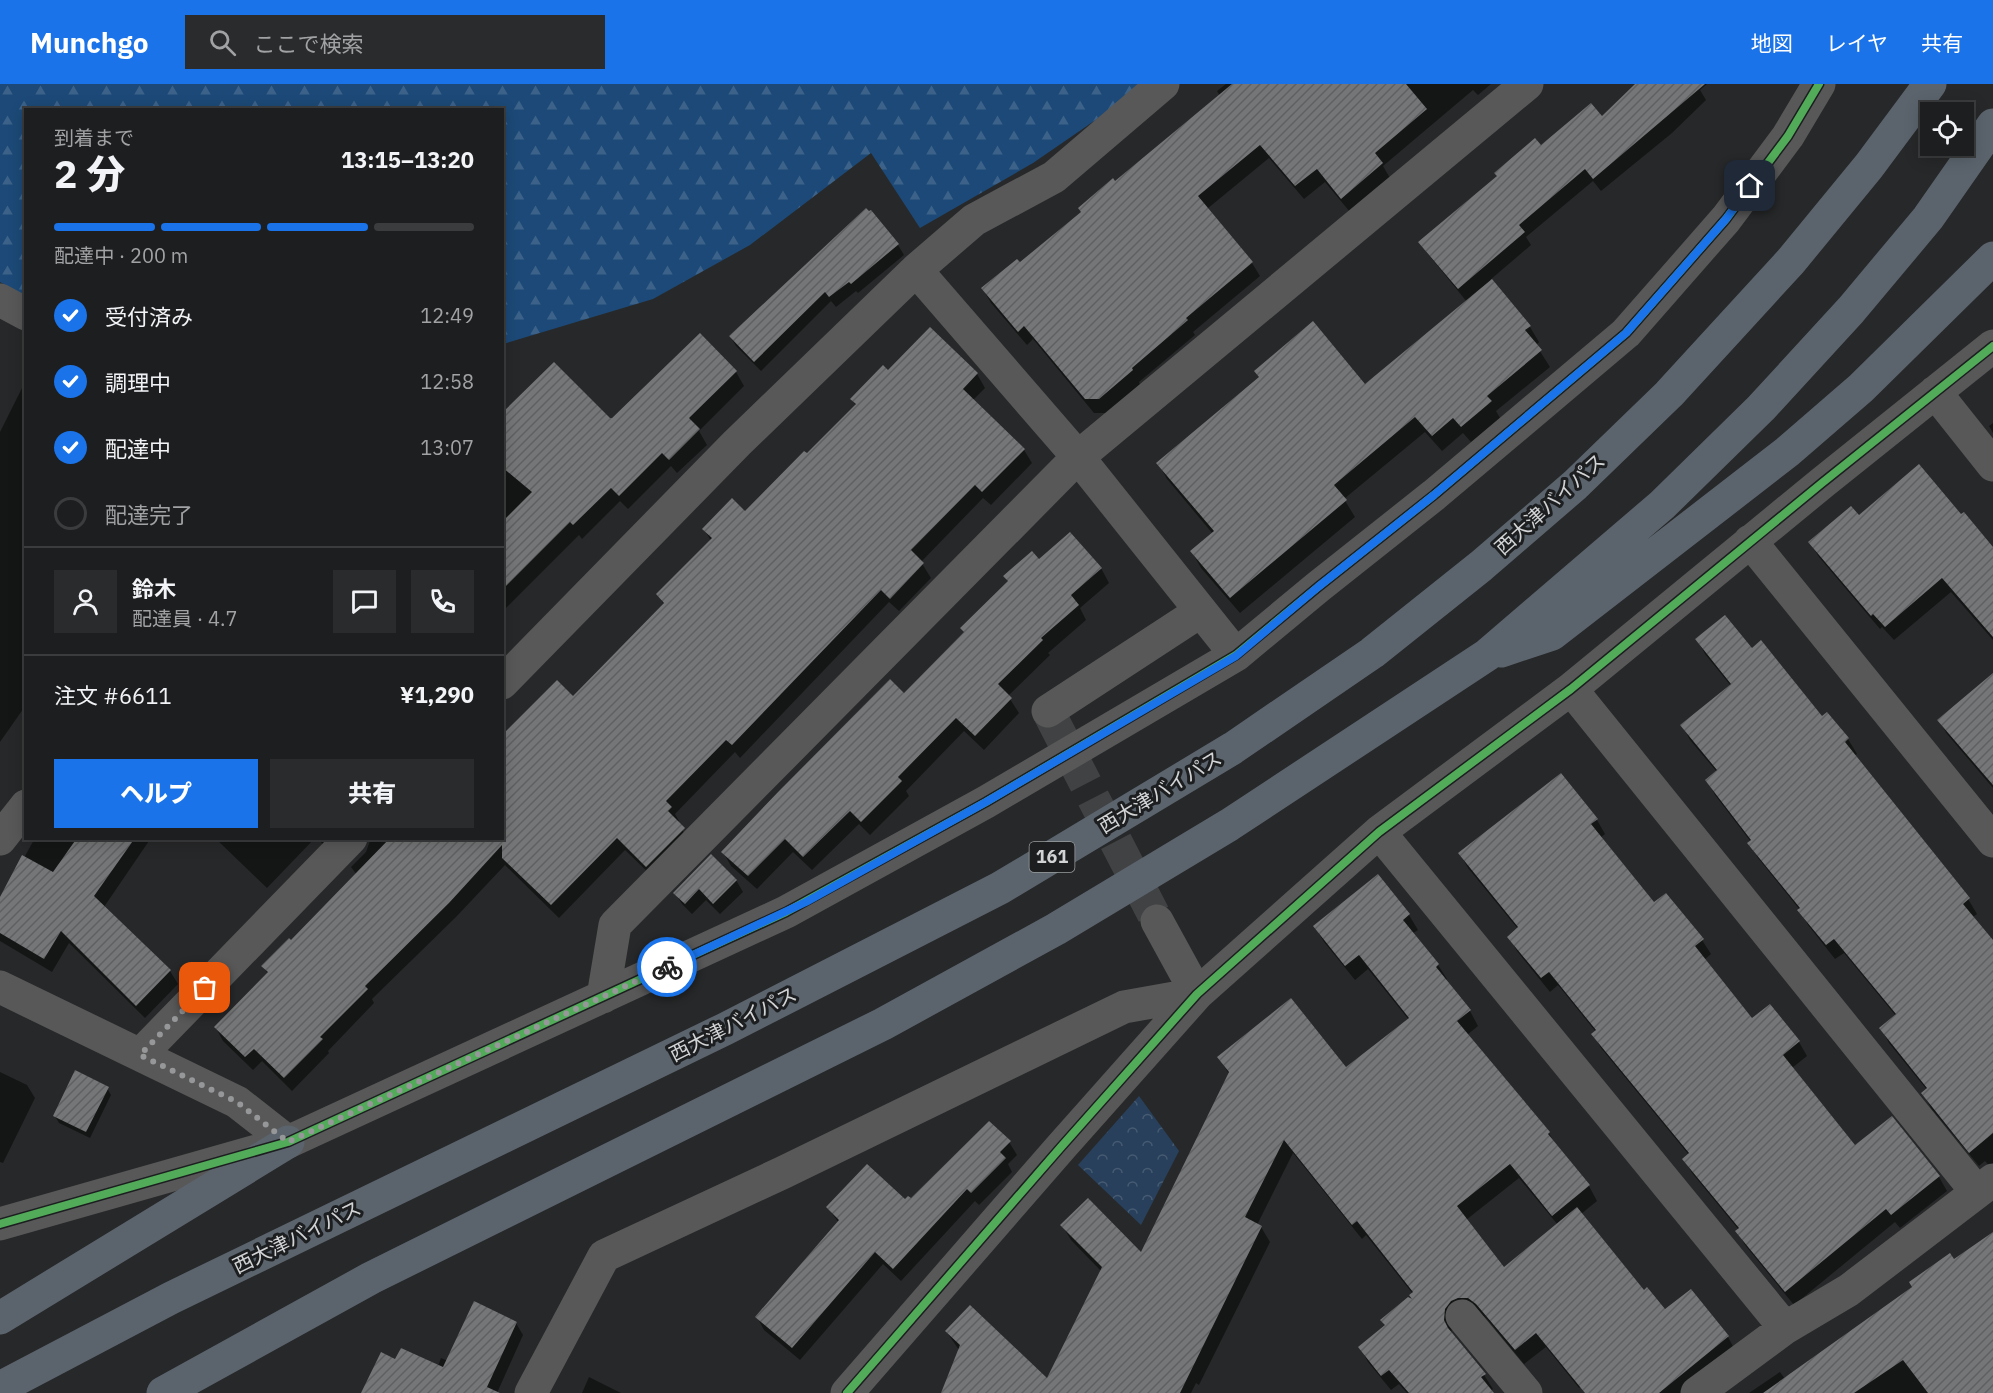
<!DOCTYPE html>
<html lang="ja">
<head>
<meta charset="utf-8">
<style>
	:root { --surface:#1d1e1f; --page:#2a2b2c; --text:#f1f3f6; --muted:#a0a2a4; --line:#3b3c3d; --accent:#1a73e8 }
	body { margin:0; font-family:"IBM Plex Sans","Noto Sans JP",sans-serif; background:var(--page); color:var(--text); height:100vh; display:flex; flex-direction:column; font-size:22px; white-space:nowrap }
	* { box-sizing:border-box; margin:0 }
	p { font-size:20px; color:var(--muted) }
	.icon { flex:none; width:33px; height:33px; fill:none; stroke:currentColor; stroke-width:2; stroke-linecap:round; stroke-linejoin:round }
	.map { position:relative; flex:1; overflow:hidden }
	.details { position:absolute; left:24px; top:24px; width:480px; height:732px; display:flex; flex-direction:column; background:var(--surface); border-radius:0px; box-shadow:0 3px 15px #0003,0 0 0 2px var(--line) }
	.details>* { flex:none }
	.controls { position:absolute; left:1920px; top:18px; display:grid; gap:12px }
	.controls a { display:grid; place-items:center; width:54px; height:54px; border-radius:0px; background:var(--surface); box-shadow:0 3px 15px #0003,0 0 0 2px var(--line); font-size:30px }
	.pin { position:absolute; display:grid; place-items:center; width:51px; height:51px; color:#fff; margin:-26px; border-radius:12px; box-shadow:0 3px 9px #0006 }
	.courier { position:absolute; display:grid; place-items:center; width:60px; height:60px; margin:-30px; border:4px solid #1a73e8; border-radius:50%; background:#fff; color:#222; box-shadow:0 2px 8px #0007 }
	.summary em { font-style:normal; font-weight:800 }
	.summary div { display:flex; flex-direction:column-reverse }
	.summary { display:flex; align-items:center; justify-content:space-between; height:102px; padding:0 30px }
	h1 { font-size:39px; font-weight:800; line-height:45px }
	.bar { display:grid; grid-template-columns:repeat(4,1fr); gap:9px 6px; align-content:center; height:72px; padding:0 30px }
	.bar i { height:8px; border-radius:4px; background:var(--line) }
	.bar .selected { background:var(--accent) }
	.bar p { grid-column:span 4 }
	.line { display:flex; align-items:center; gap:15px; padding:0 30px; border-top:2px solid var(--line) }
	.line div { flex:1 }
	.round { display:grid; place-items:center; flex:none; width:63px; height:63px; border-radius:0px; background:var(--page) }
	ol { padding:0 30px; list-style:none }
	li { display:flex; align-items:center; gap:18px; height:66px }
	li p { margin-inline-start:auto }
	li .icon { padding:6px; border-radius:50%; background:var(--accent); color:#fff; stroke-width:4 }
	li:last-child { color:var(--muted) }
	li i { width:33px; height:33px; border:3px solid var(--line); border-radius:50% }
	.action { display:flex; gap:12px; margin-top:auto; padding:12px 30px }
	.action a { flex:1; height:69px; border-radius:0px; background:var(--accent); color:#fff; font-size:24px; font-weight:800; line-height:69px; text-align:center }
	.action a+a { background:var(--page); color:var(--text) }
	header { display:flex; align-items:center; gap:36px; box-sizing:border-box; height:84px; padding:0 30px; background:var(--accent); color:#fff }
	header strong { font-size:28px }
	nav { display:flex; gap:33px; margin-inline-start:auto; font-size:21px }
	.search { width:420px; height:54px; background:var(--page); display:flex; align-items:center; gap:15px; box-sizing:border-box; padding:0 21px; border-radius:0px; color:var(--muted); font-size:22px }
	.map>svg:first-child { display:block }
	.forest { fill:url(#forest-firs) }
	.park { fill:url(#park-crowns) }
	.shadow { fill:#0007; fill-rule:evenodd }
	.building { fill:url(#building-hatch) }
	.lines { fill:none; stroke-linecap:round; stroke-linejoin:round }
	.minor-tunnel { stroke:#404243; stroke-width:33; stroke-dasharray:33 16; stroke-linecap:butt }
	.minor { stroke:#585859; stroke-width:33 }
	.highway { stroke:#5b646d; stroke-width:33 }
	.cycleway-casing { stroke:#1c1e20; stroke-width:11 }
	.cycleway { stroke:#51ab58; stroke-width:8 }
	.done { stroke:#969798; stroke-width:6; stroke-dasharray:0 10.8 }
	.route { stroke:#1a73e8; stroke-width:8 }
	.labels { text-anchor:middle; stroke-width:6; stroke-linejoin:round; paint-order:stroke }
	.shield { fill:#1c1e20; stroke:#9b9d9e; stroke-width:1.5 }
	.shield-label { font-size:18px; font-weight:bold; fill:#d1d3d4 }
	.street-label { font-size:20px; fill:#d1d3d4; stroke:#1c1e20 }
</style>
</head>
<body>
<header>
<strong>Munchgo</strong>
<div class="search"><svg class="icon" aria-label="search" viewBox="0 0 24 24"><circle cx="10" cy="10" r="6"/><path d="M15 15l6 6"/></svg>ここで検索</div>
<nav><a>地図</a><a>レイヤ</a><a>共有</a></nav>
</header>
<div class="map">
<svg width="1993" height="1309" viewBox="0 0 1993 1309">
	<defs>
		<pattern id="forest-firs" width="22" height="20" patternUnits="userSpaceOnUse" patternTransform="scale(1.5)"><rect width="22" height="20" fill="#1c4977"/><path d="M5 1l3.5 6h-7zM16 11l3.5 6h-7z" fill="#3c6289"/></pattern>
		<pattern id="park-crowns" width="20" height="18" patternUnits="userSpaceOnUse" patternTransform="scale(1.5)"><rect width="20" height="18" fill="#28405c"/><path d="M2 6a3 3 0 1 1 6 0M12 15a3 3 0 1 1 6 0" fill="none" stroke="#465b72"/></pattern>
		<pattern id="building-hatch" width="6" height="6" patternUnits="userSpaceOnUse" patternTransform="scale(1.5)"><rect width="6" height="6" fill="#757677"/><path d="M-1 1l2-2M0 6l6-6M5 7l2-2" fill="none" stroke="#5f6061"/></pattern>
	</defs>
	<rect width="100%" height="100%" fill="#272829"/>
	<path class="forest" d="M 0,0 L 1140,0 L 1097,35 L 1033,79 L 920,144 L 871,69 L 750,161 L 653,215 L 503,260 L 502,26 L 26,26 L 25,212 L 0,198 Z"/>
	<path class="park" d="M 1139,1012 L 1179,1067 L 1141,1141 L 1078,1081 Z"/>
	<path class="shadow" d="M 1226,0 L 1491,0 L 1478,11 L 1473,6 L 1383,82 L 1390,94 L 1350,128 L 1325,98 L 1304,115 L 1269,74 L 1207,125 L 1252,179 L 1260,192 L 1193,248 L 1195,251 L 1139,298 L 1140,301 L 1107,329 L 1094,329 L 1033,255 L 1027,261 L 991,219 L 983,205 L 1020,180 L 1220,12 L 1217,7 Z
		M 1637,0 L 1707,0 L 1700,6 L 1706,16 L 1672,49 L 1601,107 L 1593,97 L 1526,153 L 1531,161 L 1490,196 L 1530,243 L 1539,258 L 1536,261 L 1550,283 L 1496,327 L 1500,334 L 1471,358 L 1463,349 L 1442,367 L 1425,348 L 1344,415 L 1355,433 L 1240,529 L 1201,484 L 1192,468 L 1213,450 L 1167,395 L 1158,379 L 1365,303 L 1467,218 L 1428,170 L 1420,158 L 1541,64 L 1602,34 Z
		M 870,128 L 898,161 L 904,171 L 858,209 L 856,207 L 836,223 L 831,217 L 761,287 L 736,262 L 730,252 Z
		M 930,246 L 977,290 L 985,304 L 973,316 L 1024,366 L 1032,379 L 991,421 L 983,414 L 921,478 L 931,494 L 899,527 L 889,518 L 740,674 L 735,668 L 675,730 L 679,737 L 677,739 L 691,758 L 655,795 L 625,766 L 559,834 L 505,781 L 456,833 L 372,915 L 374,919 L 328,967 L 329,969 L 292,1007 L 262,977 L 253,986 L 223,957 L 216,944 L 268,890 L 263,882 L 291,858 L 357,791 L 351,783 L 366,768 L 371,754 L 382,754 L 397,770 L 502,754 L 573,614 L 664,521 L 658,510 L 711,457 L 704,445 L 745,429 L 856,322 L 852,315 L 888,288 Z
		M 700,251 L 736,288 L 744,302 L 699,347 L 707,361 L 677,389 L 671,382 L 628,425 L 620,417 L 582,455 L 579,451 L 502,528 L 502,328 L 612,335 Z
		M 26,296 L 26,621 L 0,658 L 0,348 Z
		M 1993,339 L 1993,349 L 1989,342 Z
		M 1859,433 L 1993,466 L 1993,556 L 1951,508 L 1894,556 L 1882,543 L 1880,545 L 1819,473 L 1810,459 Z
		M 1039,477 L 1101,484 L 1109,499 L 1080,524 L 1086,536 L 1048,569 L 1050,571 L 1008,612 L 1019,629 L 984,666 L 964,647 L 906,707 L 909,712 L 870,751 L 859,740 L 812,786 L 793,768 L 757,805 L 731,782 L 723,768 L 904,611 L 965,549 L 1009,499 L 1005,492 Z
		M 1697,555 L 1751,566 L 1822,634 L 1827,630 L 1848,655 L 1857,670 L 1854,672 L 1968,815 L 1977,830 L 1973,833 L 1993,858 L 1993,1086 L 1985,1077 L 1979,1082 L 1931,1024 L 1923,1009 L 1927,1006 L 1889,959 L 1881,944 L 1896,932 L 1844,869 L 1835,875 L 1808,841 L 1800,826 L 1758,774 L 1749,759 L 1751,758 L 1715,711 L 1707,696 L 1717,688 L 1690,656 L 1682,641 L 1731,602 L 1705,570 Z
		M 1993,591 L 1993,704 L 1947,650 L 1939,636 Z
		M 1597,736 L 1605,750 L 1600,754 L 1654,820 L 1702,856 L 1711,870 L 1704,876 L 1752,936 L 1770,922 L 1799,958 L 1807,972 L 1792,984 L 1855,1063 L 1939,1093 L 1947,1107 L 1900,1144 L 1895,1138 L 1794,1221 L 1745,1161 L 1737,1147 L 1739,1146 L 1692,1089 L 1684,1075 L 1689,1071 L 1601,964 L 1593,950 L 1596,948 L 1558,901 L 1550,908 L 1517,867 L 1509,853 L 1518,845 L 1468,784 L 1460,770 Z
		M 35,754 L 151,754 L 104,823 L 170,887 L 178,900 L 145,934 L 69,859 L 52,888 L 0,857 L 0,817 Z
		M 215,754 L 315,754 L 267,804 Z
		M 317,754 L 345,754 L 331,769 Z
		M 1378,792 L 1409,831 L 1418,846 L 1413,849 L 1438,881 L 1447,895 L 1445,897 L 1470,927 L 1478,942 L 1467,951 L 1549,1049 L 1557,1064 L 1589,1102 L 1597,1117 L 1581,1130 L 1643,1208 L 1665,1227 L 1691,1207 L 1728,1253 L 1736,1268 L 1685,1309 L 1589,1309 L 1594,1291 L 1579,1304 L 1546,1263 L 1524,1280 L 1487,1235 L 1479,1229 L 1452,1240 L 1451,1251 L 1484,1291 L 1493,1305 L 1490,1307 L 1492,1309 L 1407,1309 L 1399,1300 L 1391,1306 L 1368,1278 L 1360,1263 L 1386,1242 L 1382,1236 L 1415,1218 L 1413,1210 L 1366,1151 L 1362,1155 L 1293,1069 L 1257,1141 L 1261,1143 L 1270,1158 L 1199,1301 L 1196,1299 L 1191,1309 L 943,1309 L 959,1266 L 946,1247 L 1047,1297 L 1101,1187 L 1071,1156 L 1062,1141 L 1141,1170 L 1229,990 L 1219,974 L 1346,985 L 1409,936 L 1368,885 L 1355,896 L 1324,858 L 1315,843 ZM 1519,1094 L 1558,1141 L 1504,1185 L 1466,1136 Z
		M 736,796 L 743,808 L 720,830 L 706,816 L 692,830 L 682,820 L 675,809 Z
		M 0,988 L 27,1001 L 35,1014 L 3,1079 L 0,1078 Z
		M 107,1004 L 111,1011 L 90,1054 L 59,1039 L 55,1032 Z
		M 1009,1058 L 1017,1071 L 1008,1080 L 1012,1088 L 979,1121 L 975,1117 L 901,1197 L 883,1180 L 800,1276 L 764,1246 L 757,1233 L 839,1139 L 828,1124 L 911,1116 Z
		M 1993,1155 L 1993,1309 L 1749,1309 L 1780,1288 L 1785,1295 Z
		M 516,1239 L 523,1251 L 497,1309 L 387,1309 L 438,1282 L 441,1274 L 448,1277 Z
		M 589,1293 L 621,1309 L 582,1309 Z"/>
	<path class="building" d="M 1232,0 L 1406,0 L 1427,25 L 1375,69 L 1383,79 L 1341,115 L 1317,85 L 1295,102 L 1260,61 L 1198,112 L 1253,178 L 1186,234 L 1188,236 L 1132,284 L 1133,286 L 1099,315 L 1085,315 L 1024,242 L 1018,248 L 981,204 L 1017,175 L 1020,178 L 1081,128 L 1078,124 L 1113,94 L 1115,97 Z
		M 1635,0 L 1705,0 L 1593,95 L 1585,85 L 1519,141 L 1525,148 L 1458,205 L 1418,158 L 1497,92 L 1494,89 L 1535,54 L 1541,61 L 1591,19 L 1602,32 Z
		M 866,124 L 869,127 L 871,126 L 899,160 L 851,200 L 849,198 L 829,213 L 825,208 L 754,278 L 729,252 Z
		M 1492,195 L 1531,242 L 1525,246 L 1542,266 L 1487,312 L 1492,317 L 1461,343 L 1453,334 L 1432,352 L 1415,333 L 1334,401 L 1347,416 L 1230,514 L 1190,467 L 1214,447 L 1156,379 L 1259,293 L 1254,287 L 1313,237 L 1365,300 Z
		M 930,243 L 978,289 L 963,305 L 1025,365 L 982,408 L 975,401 L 911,466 L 924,479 L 890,515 L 881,506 L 732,661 L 726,656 L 666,717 L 672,723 L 668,727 L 685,744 L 646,783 L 617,754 L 551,821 L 502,774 L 502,761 L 449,819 L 365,902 L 368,905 L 320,953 L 323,955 L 284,994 L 254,965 L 245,973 L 214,943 L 268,888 L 261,882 L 289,854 L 291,856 L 390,754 L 502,754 L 502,651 L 557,596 L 573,612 L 664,519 L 656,510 L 712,454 L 702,445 L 732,414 L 745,427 L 804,367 L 807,369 L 856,320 L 850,315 L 883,281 L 888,286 Z
		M 700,249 L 737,287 L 689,334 L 700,345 L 669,376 L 662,369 L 619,412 L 611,404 L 573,441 L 570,438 L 502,506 L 502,438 L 532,408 L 502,383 L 502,329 L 554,278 L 610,334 L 612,334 Z
		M 1919,380 L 1961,430 L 1964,428 L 1993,463 L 1993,553 L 1942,494 L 1885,543 L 1873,530 L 1871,532 L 1808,458 L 1851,422 L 1859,431 Z
		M 1070,448 L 1102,484 L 1071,511 L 1079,521 L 1041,554 L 1043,556 L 998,600 L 1012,614 L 975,652 L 956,634 L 898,693 L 902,697 L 861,738 L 850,727 L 803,773 L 785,755 L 748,792 L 721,768 L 778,708 L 890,595 L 904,609 L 964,548 L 960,544 L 1008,497 L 1003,492 L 1032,467 L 1039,475 Z
		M 1725,531 L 1752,564 L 1761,556 L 1822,632 L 1827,628 L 1849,654 L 1845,658 L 1970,814 L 1963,820 L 1993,856 L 1993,1049 L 1969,1069 L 1921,1009 L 1927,1004 L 1879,944 L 1896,930 L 1834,855 L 1826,861 L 1797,826 L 1800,824 L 1747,759 L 1751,756 L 1705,696 L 1717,686 L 1680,641 L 1731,600 L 1695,555 Z
		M 1993,589 L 1993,701 L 1937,636 Z
		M 1561,689 L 1598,735 L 1591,740 L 1654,818 L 1666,809 L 1704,855 L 1695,862 L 1752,934 L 1770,920 L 1800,957 L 1783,971 L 1855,1061 L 1892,1032 L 1940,1092 L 1891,1131 L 1886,1125 L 1785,1208 L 1735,1147 L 1739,1144 L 1682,1075 L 1689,1069 L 1591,950 L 1596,946 L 1549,888 L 1541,894 L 1507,853 L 1518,843 L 1458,769 Z
		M 77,754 L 135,754 L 94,812 L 171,886 L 136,922 L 61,847 L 44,875 L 0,849 L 0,813 L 22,771 L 53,788 Z
		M 711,770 L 737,796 L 713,820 L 699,805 L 685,820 L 673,809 Z
		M 1378,790 L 1410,830 L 1403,836 L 1439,880 L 1436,883 L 1471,926 L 1457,937 L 1550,1048 L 1548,1050 L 1590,1101 L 1552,1132 L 1510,1080 L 1457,1122 L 1504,1183 L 1577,1123 L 1644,1206 L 1647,1203 L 1665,1225 L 1691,1205 L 1729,1252 L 1659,1309 L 1585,1309 L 1536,1249 L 1515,1266 L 1476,1220 L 1468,1214 L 1458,1214 L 1451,1217 L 1445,1225 L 1444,1236 L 1448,1244 L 1486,1290 L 1481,1293 L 1494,1309 L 1409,1309 L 1389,1286 L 1381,1292 L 1358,1263 L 1385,1241 L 1380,1236 L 1408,1213 L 1412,1215 L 1409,1211 L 1413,1208 L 1357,1137 L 1352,1141 L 1284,1056 L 1245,1133 L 1262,1142 L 1180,1309 L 941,1309 L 960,1261 L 945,1247 L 970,1221 L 1047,1294 L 1102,1183 L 1060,1141 L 1088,1114 L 1141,1168 L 1229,988 L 1217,973 L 1291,914 L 1346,983 L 1409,934 L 1359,871 L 1345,882 L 1313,842 Z
		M 75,986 L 109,1003 L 86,1048 L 53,1032 Z
		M 989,1037 L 1011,1057 L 1000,1068 L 1006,1074 L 971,1109 L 967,1105 L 893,1185 L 875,1168 L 792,1264 L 755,1233 L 839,1136 L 826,1123 L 867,1080 L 905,1115 L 908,1112 L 911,1114 Z
		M 1993,1148 L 1993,1309 L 1928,1309 L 1903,1276 L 1854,1309 L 1763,1309 L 1912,1203 L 1909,1198 L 1950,1169 L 1954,1175 Z
		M 474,1217 L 517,1238 L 487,1303 L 500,1309 L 361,1309 L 381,1268 L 395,1275 L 401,1264 L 443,1283 Z"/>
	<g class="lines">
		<path class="minor-tunnel" d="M 1048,627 L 1157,837"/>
		<path class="minor" d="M 916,186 L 1078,373 L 1236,571
			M 0,216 L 26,230
			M 1935,308 L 1993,381
			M 1750,457 L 1993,757
			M 502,599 L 737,359 L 916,186 L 974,136 L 1054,93 L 1163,0
			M 1571,605 L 1976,1107
			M 1048,627 L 1201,527
			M 1379,748 L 1785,1244 L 1849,1206 L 1993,1096
			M 0,755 L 26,722
			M 0,903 L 237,1018 L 288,1058
			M 603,913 L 615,841 L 1078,373 L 1527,0
			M 140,971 L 351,754
			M 0,1140 L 288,1058 L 786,828 L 986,718 L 1236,571 L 1318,503 L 1434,411 L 1626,249 L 1726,135 L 1788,52 L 1819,0
			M 1462,1232 L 1526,1309
			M 531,1309 L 604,1172 L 782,1089 L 1124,923 L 1197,910 L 1157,837
			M 847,1309 L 1061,1063 L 1197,910 L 1379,748 L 1571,605 L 1822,399 L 1993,262
			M 1697,1309 L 1785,1244"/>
		<path class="highway" d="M 1501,567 L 1552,550 L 1787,368 L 1861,304 L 1993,174
			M 0,1234 L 288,1058
			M 0,1304 L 171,1214 L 725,945 L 1000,804 L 1233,664 L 1372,569 L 1481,482 L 1575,401 L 1669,310 L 1791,177 L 1869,82 L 1930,0
			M 163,1309 L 371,1194 L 883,940 L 1056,845 L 1229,741 L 1487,571 L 1662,421 L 1761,324 L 1851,226 L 1928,134 L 1993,41"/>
		<g class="cycleway-casing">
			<path id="cycleway" d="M 0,1140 L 288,1058 L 786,828 L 986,718 L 1236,571 L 1318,503 L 1434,411 L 1626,249 L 1726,135 L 1788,52 L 1819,0
				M 847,1309 L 1061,1063 L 1197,910 L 1379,748 L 1571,605 L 1822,399 L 1993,262"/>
		</g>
		<use href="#cycleway" class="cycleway"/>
	</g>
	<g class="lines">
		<path class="done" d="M 205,904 L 140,971 L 237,1018 L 288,1058 L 667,883"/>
		<path class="route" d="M 667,883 L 806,818 L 986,718 L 1236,572 L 1318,503 L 1434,411 L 1626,249 L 1726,135 L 1750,102"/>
	</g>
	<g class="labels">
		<rect class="shield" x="1029.5" y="758" width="45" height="30" rx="4.5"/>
		<g class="shield-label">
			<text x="1052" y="779">161</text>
		</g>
		<g class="street-label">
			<text transform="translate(1550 420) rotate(-42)" y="7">西大津バイパス</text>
			<text transform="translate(1160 708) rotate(-31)" y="7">西大津バイパス</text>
			<text transform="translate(733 940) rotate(-27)" y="7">西大津バイパス</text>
			<text transform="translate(297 1153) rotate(-26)" y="7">西大津バイパス</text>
		</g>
	</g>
</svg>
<div class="controls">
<a><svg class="icon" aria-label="locate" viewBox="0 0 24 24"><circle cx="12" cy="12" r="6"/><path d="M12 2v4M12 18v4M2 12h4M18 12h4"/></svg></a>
</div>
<div class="pin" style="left:205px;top:904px;background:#ea580c"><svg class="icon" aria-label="bag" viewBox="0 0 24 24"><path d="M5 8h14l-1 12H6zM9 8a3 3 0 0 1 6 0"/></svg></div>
<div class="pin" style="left:1750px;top:102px;background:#1f2937"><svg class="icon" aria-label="home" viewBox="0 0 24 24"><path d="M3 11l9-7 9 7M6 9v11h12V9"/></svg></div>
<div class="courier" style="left:667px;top:883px"><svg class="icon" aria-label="bike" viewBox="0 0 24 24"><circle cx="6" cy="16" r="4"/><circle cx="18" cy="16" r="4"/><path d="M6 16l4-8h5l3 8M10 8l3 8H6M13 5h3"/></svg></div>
<section class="details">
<div class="summary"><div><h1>2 分</h1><p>到着まで</p></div><em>13:15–13:20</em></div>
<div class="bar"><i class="selected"></i><i class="selected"></i><i class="selected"></i><i></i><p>配達中 · 200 m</p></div>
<ol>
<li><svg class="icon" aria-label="check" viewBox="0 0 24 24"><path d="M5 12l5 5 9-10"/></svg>受付済み<p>12:49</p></li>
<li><svg class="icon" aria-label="check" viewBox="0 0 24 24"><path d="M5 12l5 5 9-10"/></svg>調理中<p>12:58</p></li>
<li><svg class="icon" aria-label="check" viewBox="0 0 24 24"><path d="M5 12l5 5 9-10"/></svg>配達中<p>13:07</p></li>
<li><i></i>配達完了</li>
</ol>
<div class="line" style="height:108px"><a class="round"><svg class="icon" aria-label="person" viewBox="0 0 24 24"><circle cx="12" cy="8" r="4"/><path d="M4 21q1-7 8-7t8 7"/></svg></a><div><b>鈴木</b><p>配達員 · 4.7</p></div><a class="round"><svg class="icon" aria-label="chat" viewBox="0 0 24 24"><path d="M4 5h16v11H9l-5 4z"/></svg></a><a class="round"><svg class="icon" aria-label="phone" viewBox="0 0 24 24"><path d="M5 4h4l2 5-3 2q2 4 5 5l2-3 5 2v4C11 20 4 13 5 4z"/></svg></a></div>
<div class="line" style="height:78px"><div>注文 #6611</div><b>¥1,290</b></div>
<div class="action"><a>ヘルプ</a><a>共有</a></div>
</section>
</div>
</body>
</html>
